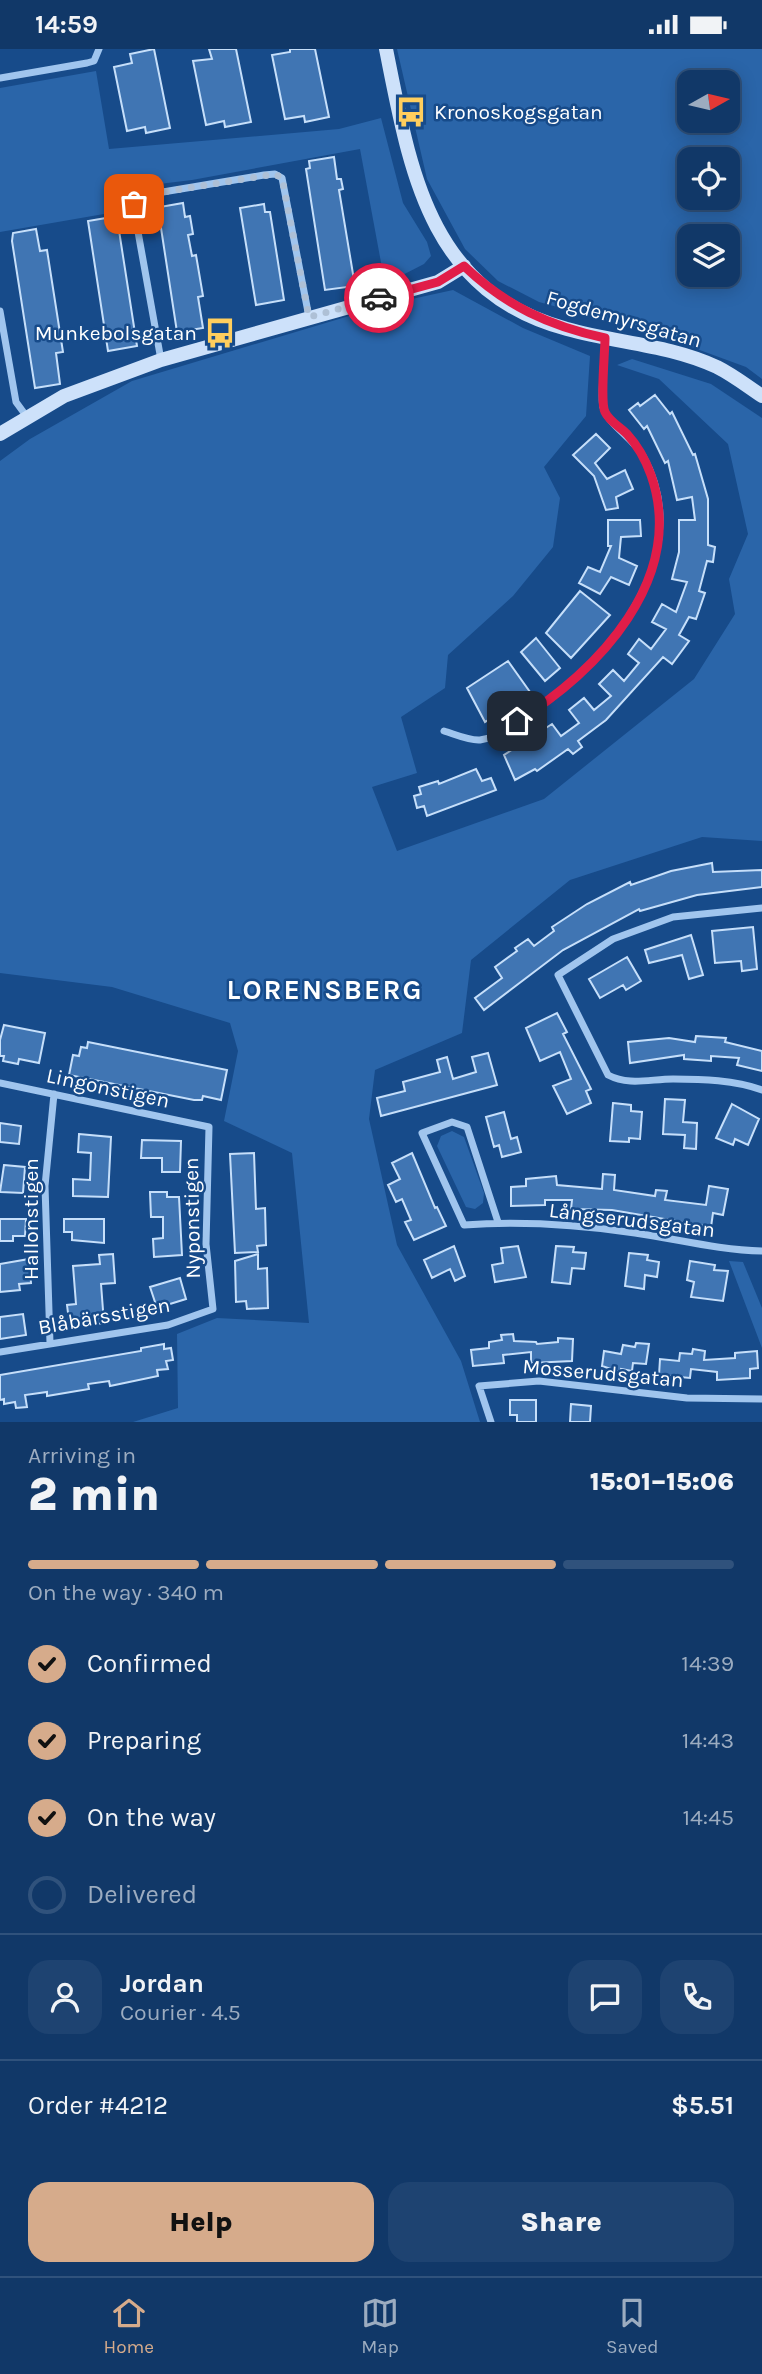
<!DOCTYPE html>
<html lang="en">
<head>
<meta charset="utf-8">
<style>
	:root { --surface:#113868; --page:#1e4371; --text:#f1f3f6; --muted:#9cacc0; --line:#30527c; --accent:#d6ab8b }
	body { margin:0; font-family:Karla,sans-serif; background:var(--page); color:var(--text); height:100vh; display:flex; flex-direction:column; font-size:26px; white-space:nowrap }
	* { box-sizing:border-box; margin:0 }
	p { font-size:23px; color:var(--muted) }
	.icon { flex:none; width:38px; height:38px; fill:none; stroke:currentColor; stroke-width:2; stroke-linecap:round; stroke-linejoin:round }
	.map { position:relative; height:1373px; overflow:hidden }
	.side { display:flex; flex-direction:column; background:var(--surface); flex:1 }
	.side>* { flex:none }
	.needle { width:46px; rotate:82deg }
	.tools { position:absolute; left:677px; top:21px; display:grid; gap:14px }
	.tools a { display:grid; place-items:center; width:63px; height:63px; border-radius:14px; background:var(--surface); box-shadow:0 4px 18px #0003,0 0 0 2px var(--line); font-size:35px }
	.pin { position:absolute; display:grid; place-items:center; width:60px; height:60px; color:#fff; margin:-30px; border-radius:14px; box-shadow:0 4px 10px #0006 }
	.courier { position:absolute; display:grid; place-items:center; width:70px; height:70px; margin:-35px; border:5px solid #e11d48; border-radius:50%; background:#fff; color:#222; box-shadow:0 2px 9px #0007 }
	.overview em { font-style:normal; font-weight:800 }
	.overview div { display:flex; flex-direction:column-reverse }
	.overview { display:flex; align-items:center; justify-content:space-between; height:119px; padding:0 28px }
	h1 { font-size:46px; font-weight:800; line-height:52px }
	.bar { display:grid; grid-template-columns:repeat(4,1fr); gap:10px 7px; align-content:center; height:84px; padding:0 28px }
	.bar i { height:9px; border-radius:5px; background:var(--line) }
	.bar .current { background:var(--accent) }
	.bar p { grid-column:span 4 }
	.line { display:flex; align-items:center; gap:18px; padding:0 28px; border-top:2px solid var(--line) }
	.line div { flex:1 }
	.round { display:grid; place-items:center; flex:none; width:74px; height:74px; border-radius:21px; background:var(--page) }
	ol { padding:0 28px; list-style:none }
	li { display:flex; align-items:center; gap:21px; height:77px }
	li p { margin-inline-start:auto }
	li .icon { padding:7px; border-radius:50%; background:var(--accent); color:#111; stroke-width:4 }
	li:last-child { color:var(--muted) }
	li i { width:38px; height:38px; border:4px solid var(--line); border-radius:50% }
	.action { display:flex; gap:14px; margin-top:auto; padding:14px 28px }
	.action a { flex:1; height:80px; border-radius:21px; background:var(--accent); color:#111; font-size:28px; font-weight:800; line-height:80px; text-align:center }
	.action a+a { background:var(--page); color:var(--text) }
	.status { display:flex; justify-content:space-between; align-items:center; height:49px; padding:0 35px; background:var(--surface); direction:ltr }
	.status svg { height:19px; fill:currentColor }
	.tabs { display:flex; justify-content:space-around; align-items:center; height:98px; border-top:2px solid var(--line); background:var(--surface); font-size:19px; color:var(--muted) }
	.tabs a { display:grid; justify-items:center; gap:4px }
	.tabs .current { color:var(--accent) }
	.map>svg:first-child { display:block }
	.green { fill:#2a65a9; fill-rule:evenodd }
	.building { fill:#4075b3; stroke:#c6dffa; stroke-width:2 }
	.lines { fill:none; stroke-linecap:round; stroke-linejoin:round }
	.street { stroke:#a0c5ee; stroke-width:7 }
	.secondary { stroke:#cde1fa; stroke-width:14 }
	.done { stroke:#aec0d6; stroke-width:7; stroke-dasharray:0 12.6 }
	.route { stroke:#e11d48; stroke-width:9 }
	.labels { text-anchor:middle; stroke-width:5; stroke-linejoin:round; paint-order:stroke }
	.poi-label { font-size:21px; fill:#fff; stroke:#174b8a; text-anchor:start }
	.street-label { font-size:21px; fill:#fff; stroke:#174b8a }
	.district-label { font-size:28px; font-weight:bold; letter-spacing:2px; fill:#fff; stroke:#174b8a }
</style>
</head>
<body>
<div class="status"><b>14:59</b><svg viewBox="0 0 49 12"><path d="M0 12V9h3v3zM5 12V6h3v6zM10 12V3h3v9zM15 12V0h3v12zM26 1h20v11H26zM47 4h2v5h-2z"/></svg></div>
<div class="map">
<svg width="762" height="1373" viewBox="0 0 762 1373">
	<rect width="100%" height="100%" fill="#174b8a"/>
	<path class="green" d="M 397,0 L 762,0 L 762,330 L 746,318 L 656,285 L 539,253 L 498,232 L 465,200 L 427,130 ZM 690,33 L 728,33 L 728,72 L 690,72 ZM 690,110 L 728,110 L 728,149 L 690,149 ZM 690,187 L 728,187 L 728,226 L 690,226 Z
		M 96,22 L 109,100 L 339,80 L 381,69 L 403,154 L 427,193 L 431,207 L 424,215 L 385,235 L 360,100 L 192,131 L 126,139 L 127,161 L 0,183 L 0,39 Z
		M 453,241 L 523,279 L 590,307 L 586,367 L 544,418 L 560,449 L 553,498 L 513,547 L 448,606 L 445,639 L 401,668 L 417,724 L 372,738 L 397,802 L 544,750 L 694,630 L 735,565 L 729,530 L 748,485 L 728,395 L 659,330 L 617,316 L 632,310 L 711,335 L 762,369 L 762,792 L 702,788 L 570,831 L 471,911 L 462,984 L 375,1021 L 369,1070 L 397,1196 L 461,1312 L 480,1373 L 133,1373 L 178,1359 L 177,1285 L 217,1269 L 309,1274 L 292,1104 L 224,1072 L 238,1002 L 230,974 L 112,938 L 0,924 L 0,412 L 30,390 L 132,332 L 389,255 Z
		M 452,1082 L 464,1088 L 484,1144 L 483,1154 L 475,1160 L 466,1158 L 437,1097 L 441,1087 Z
		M 729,1212 L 743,1213 L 762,1259 L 762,1299 Z"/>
	<path class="building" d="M 154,0 L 170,79 L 146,84 L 145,78 L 127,82 L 114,18 L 132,14 L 130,5 Z
		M 209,0 L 236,0 L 251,73 L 225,78 L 224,72 L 206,76 L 193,12 L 212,10 Z
		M 290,0 L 315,0 L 329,68 L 305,73 L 304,67 L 285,70 L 272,6 L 290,3 Z
		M 334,108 L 337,130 L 341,130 L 343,140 L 339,141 L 355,237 L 325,241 L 306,120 L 310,119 L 309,112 Z
		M 183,154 L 185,168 L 190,167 L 193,185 L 188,186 L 192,207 L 196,206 L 203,247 L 198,248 L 203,279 L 177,283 L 159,166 L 162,166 L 160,158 Z
		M 264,155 L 265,163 L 270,163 L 284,251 L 256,256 L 240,159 Z
		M 112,168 L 113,176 L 118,175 L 137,297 L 108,302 L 88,172 Z
		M 36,180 L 40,202 L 47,201 L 63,303 L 56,304 L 60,335 L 35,339 L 12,192 L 13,184 Z
		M 655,346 L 670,365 L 672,363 L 693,406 L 695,405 L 708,450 L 708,496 L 715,498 L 713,513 L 707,512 L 699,542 L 705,544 L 696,570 L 689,568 L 679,586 L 689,592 L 672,615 L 663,608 L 606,671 L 578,692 L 582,698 L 573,705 L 568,700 L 537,722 L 535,720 L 515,731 L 504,706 L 552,675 L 561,687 L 579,674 L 569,661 L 584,649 L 594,661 L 611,647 L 599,635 L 613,621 L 624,632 L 639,614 L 628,605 L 639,590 L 651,600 L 666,580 L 652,573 L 662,555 L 676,563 L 687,533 L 672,530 L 679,503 L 679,471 L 695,471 L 692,448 L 677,451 L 668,412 L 665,414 L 647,377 L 644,380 L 629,361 L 638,354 L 640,357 Z
		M 596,385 L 610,399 L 595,414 L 607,430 L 625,421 L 633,440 L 616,448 L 618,459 L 606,461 L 594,427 L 573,406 Z
		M 608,471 L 640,471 L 641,487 L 621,488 L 619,509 L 637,517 L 629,536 L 611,528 L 600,545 L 579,534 L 588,518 L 600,523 L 611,497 L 608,497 Z
		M 580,542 L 610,566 L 571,609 L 546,584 Z
		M 536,589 L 560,619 L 545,632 L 521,603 Z
		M 508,612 L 530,643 L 485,673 L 467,639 Z
		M 476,720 L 482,732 L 491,729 L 496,741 L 427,767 L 424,757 L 417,759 L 414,747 L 421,745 L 419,738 L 438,732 L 439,735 Z
		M 712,814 L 713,823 L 762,821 L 762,838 L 697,846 L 640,862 L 639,860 L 563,901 L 484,961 L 475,949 L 502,929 L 495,918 L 517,902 L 515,899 L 528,890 L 534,897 L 554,882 L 552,878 L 587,855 L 630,833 L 631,836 L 671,822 Z
		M 753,878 L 757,920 L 742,922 L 741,912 L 715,914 L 712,882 Z
		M 691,886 L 703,926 L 689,930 L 682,906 L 649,914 L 645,901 Z
		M 627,908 L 641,932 L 626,941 L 623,936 L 600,949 L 589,930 Z
		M 557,964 L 567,983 L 563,985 L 591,1040 L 586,1042 L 591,1054 L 567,1065 L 553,1037 L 571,1030 L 560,1003 L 540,1012 L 526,979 Z
		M 4,976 L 45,984 L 39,1014 L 19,1010 L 18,1015 L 3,1012 L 4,1007 L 0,1007 L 0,991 Z
		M 696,987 L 726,989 L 725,993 L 762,1002 L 762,1022 L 737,1016 L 739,1009 L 711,1007 L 711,1012 L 684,1010 L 684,1006 L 630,1014 L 628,993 L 669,989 L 695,993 Z
		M 88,993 L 227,1021 L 221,1051 L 203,1047 L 202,1051 L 194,1051 L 69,1026 L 73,1006 L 79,1007 L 81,998 L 87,999 Z
		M 488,1004 L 497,1036 L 381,1067 L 377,1049 L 405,1042 L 403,1033 L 440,1023 L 437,1011 L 447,1008 L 453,1030 L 476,1023 L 472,1008 Z
		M 665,1050 L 685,1051 L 683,1073 L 697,1074 L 696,1100 L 684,1099 L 685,1086 L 663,1085 Z
		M 613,1054 L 631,1056 L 631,1062 L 642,1063 L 640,1090 L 629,1089 L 629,1093 L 610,1092 Z
		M 732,1055 L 759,1070 L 748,1096 L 735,1090 L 733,1096 L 716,1089 Z
		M 504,1063 L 511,1090 L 517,1088 L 521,1103 L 502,1108 L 499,1096 L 494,1098 L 486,1068 Z
		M 0,1074 L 21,1077 L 19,1095 L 0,1093 Z
		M 79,1085 L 111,1088 L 108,1148 L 73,1147 L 73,1130 L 90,1131 L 91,1104 L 78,1103 Z
		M 142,1091 L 181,1092 L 180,1123 L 162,1123 L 162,1109 L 141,1109 Z
		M 254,1104 L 256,1160 L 265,1159 L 266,1196 L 257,1197 L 258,1203 L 235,1204 L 230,1105 Z
		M 412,1104 L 435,1159 L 437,1158 L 446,1177 L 414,1191 L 405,1173 L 411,1171 L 402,1150 L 396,1153 L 388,1136 L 400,1130 L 392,1114 Z
		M 4,1116 L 25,1118 L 23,1144 L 0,1143 Z
		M 603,1125 L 615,1126 L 614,1141 L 655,1147 L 656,1141 L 667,1142 L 665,1151 L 706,1156 L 709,1137 L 728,1140 L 723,1166 L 713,1164 L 711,1178 L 612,1161 L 571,1160 L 572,1151 L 545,1151 L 545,1156 L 511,1157 L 511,1138 L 526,1137 L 526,1130 L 556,1127 L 557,1136 L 602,1140 Z
		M 150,1143 L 167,1143 L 167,1148 L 179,1148 L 182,1206 L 154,1208 L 153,1190 L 163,1189 L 163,1168 L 151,1168 Z
		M 0,1170 L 26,1170 L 25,1187 L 13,1187 L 13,1192 L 0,1192 Z
		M 64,1170 L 104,1170 L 104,1194 L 72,1191 L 72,1183 L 64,1183 Z
		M 454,1197 L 465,1227 L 455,1232 L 450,1220 L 432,1229 L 424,1211 Z
		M 518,1197 L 526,1228 L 495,1233 L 492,1216 L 503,1214 L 501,1199 Z
		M 556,1197 L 574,1198 L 573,1203 L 586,1204 L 584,1220 L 572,1219 L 570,1235 L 552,1233 Z
		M 629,1204 L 648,1206 L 647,1211 L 659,1213 L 657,1228 L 645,1226 L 644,1240 L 625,1237 Z
		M 113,1205 L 115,1234 L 101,1235 L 104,1274 L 77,1277 L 77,1271 L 69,1272 L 67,1256 L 76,1255 L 73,1217 L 100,1215 L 99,1206 Z
		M 258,1205 L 258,1220 L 267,1219 L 268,1259 L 247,1260 L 246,1252 L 236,1253 L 235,1212 Z
		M 29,1210 L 31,1234 L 19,1235 L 20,1241 L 0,1243 L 0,1215 Z
		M 690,1212 L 715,1216 L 714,1221 L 728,1222 L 723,1252 L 691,1248 L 694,1233 L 687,1231 Z
		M 180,1229 L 186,1250 L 157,1259 L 150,1238 Z
		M 23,1265 L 26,1286 L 0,1290 L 0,1268 Z
		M 513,1285 L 514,1292 L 536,1293 L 537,1295 L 558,1293 L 558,1289 L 573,1290 L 572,1312 L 531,1314 L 531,1303 L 503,1306 L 504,1314 L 473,1317 L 471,1301 L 489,1299 L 489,1293 L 502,1291 L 501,1286 Z
		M 636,1294 L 649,1295 L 646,1315 L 633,1314 L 632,1322 L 621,1320 L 620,1323 L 602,1317 L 604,1302 L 621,1305 L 623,1296 L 635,1298 Z
		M 164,1295 L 164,1300 L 171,1299 L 173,1311 L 166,1312 L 168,1320 L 157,1321 L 158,1327 L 110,1337 L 109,1332 L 88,1335 L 89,1340 L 47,1347 L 47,1343 L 25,1346 L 27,1358 L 16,1359 L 15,1353 L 4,1355 L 4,1350 L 0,1351 L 0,1326 L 141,1302 L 141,1299 Z
		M 693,1300 L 705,1302 L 704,1311 L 735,1309 L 735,1304 L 757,1302 L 758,1319 L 750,1320 L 750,1329 L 717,1331 L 717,1323 L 691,1320 L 690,1329 L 659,1326 L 660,1310 L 679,1312 L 680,1304 L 692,1305 Z
		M 510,1351 L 536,1351 L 536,1373 L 517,1373 L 517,1366 L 510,1366 Z
		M 571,1355 L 591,1357 L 590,1373 L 570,1373 Z"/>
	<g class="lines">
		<path class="street" d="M 0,29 L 87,14 L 94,12 L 99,0
			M 0,262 L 16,353 L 27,368
			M 161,311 L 133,155 L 134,151 L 145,146 L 264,126 L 275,125 L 282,129 L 309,268
			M 444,682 C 454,685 470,692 480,691 C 507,687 536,660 557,644 C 627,591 692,494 643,407 C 633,389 608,376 603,358 C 600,348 605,303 605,289
			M 762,859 L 673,868 L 613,890 L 558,926 L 608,1026 C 629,1037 650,1030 673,1030 C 702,1030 735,1031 762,1041
			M 0,1034 L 209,1078 L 206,1195 L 213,1260 L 168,1276 L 0,1303
			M 498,1173 L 467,1078 L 452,1073 L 422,1084 L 464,1176 C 519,1172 580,1176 635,1184 C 677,1190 719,1201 762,1202
			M 50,1294 L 45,1137 L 54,1045
			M 491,1373 L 479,1337 L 539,1332 L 687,1349 L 762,1350"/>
		<path class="secondary" d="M 386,0 C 410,120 428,243 567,280 C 617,294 670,296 717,318 C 733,326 747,337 762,347
			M 0,385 L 64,347 L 161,311 L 438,233 L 464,217"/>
	</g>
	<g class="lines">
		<path class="done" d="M 134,155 L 134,151 L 145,146 L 275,125 L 282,129 L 309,268 L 379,249"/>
		<path class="route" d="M 379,249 L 438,233 L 464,217 C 506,257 549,277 605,289 C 605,303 600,353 605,363 C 609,372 620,378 627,385 C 638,397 646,412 651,426 C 687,529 598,623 517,672"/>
	</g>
	<defs>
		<g id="bus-bare" transform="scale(2.415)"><path d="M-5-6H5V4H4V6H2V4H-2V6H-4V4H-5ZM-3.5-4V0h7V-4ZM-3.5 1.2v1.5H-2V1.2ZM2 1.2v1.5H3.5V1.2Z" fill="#ffce5d" stroke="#174b8a" stroke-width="2.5" paint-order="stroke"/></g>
	</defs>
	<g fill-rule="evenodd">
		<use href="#bus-bare" x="411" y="63"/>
		<use href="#bus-bare" x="220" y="284"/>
	</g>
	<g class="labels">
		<g class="poi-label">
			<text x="434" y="70">Kronoskogsgatan</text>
			<text x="197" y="291" text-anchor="end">Munkebolsgatan</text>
		</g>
		<g class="street-label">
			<text transform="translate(624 270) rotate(16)" y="7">Fogdemyrsgatan</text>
			<text transform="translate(108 1039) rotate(12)" y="7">Lingonstigen</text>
			<text transform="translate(192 1169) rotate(-91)" y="7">Nyponstigen</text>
			<text transform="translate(31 1170) rotate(-90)" y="7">Hallonstigen</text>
			<text transform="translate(632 1171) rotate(7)" y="7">Långserudsgatan</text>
			<text transform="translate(104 1267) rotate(-10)" y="7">Blåbärsstigen</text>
			<text transform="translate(603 1324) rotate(5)" y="7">Mosserudsgatan</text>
		</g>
		<g class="district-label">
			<text x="325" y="950">LORENSBERG</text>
		</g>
	</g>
</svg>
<div class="tools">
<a><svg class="needle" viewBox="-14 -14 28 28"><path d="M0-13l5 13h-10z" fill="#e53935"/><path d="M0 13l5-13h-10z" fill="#9cacc0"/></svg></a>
<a><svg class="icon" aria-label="locate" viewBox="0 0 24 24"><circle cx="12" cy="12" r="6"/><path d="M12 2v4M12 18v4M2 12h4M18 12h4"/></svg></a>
<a><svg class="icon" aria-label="layers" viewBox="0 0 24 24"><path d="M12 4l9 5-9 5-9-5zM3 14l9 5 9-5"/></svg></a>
</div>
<div class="pin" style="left:134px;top:155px;background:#ea580c"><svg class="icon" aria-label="bag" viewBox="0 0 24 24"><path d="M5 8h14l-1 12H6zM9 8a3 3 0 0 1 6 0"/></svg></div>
<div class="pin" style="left:517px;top:672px;background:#1f2937"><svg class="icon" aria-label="home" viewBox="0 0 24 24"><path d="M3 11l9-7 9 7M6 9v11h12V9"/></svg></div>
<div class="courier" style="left:379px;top:249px"><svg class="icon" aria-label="car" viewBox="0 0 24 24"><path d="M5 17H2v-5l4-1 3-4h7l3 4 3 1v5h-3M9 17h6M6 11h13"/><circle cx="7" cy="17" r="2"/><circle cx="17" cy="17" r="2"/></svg></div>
</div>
<section class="side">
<div class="overview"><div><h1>2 min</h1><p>Arriving in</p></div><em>15:01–15:06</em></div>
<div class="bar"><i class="current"></i><i class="current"></i><i class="current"></i><i></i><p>On the way · 340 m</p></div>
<ol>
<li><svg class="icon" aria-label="check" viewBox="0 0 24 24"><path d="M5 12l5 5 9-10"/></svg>Confirmed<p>14:39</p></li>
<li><svg class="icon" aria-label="check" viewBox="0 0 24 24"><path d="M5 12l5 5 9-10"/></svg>Preparing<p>14:43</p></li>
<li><svg class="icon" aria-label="check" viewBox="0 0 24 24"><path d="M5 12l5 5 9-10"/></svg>On the way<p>14:45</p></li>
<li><i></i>Delivered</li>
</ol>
<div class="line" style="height:126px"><a class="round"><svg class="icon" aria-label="person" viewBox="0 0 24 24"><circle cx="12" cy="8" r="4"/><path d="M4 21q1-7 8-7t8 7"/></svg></a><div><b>Jordan</b><p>Courier · 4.5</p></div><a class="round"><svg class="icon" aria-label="chat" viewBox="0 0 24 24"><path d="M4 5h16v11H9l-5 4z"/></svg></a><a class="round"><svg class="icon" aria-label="phone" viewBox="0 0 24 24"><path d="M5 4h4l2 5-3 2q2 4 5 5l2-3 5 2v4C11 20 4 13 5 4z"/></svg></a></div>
<div class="line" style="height:91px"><div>Order #4212</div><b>$5.51</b></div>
<div class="action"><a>Help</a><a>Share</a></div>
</section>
<nav class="tabs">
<a class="current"><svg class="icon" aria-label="home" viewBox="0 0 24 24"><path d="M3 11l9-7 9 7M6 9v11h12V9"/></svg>Home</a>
<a><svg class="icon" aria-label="map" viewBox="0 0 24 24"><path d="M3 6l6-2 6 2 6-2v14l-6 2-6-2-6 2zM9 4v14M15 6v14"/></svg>Map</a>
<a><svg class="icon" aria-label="saved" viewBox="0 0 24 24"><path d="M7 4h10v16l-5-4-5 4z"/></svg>Saved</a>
</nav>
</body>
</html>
